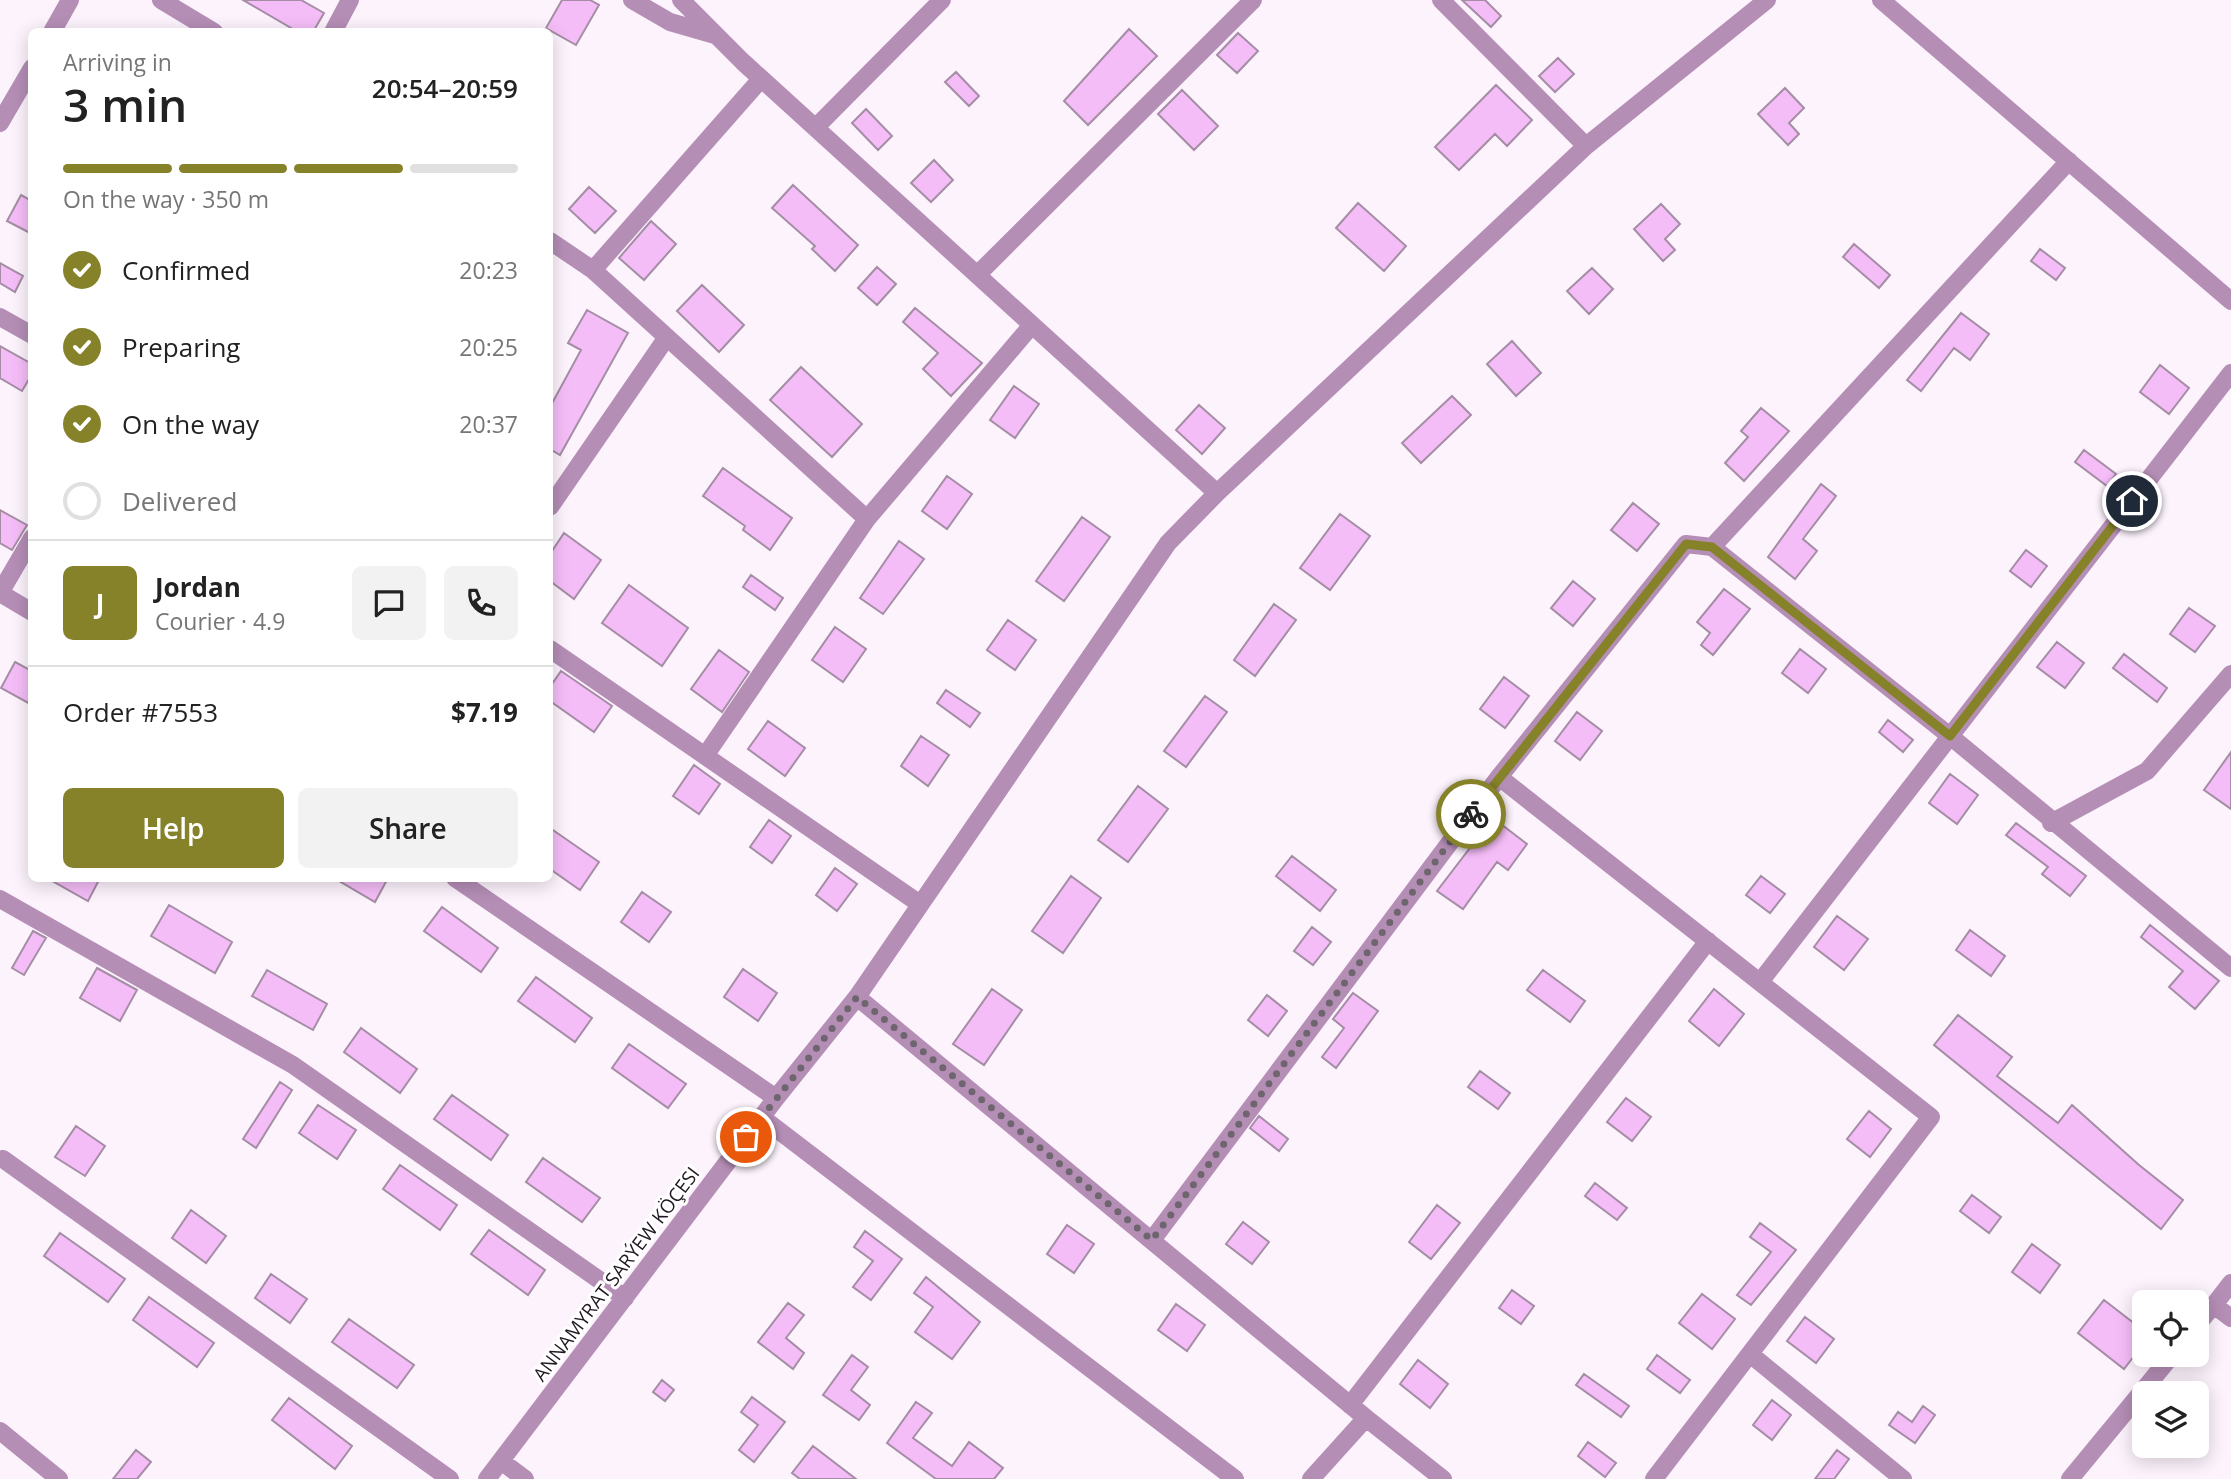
<!DOCTYPE html>
<html lang="en">
<head>
<meta charset="utf-8">
<style>
	:root { --surface:#fff; --page:#f2f2f2; --text:#222; --muted:#767676; --line:#e0e0e0; --accent:#86822a }
	body { margin:0; font-family:"Open Sans",sans-serif; background:var(--page); color:var(--text); height:100vh; display:flex; flex-direction:column; font-size:26px; white-space:nowrap }
	* { box-sizing:border-box; margin:0 }
	p { font-size:23px; color:var(--muted) }
	.icon { flex:none; width:38px; height:38px; fill:none; stroke:currentColor; stroke-width:2; stroke-linecap:round; stroke-linejoin:round }
	.map { position:relative; flex:1; overflow:hidden }
	.side { position:absolute; left:28px; top:28px; width:525px; height:854px; display:flex; flex-direction:column; background:var(--surface); border-radius:10px; box-shadow:0 4px 18px #0003 }
	.side>* { flex:none }
	.fabs { position:absolute; left:2132px; top:1290px; display:grid; gap:14px }
	.fabs a { display:grid; place-items:center; width:77px; height:77px; border-radius:10px; background:var(--surface); box-shadow:0 4px 18px #0003; font-size:35px }
	.pin { position:absolute; display:grid; place-items:center; width:60px; height:60px; color:#fff; margin:-30px; border:4px solid #fff; border-radius:50%; box-shadow:0 2px 7px #0007 }
	.courier { position:absolute; display:grid; place-items:center; width:70px; height:70px; margin:-35px; border:5px solid #86822a; border-radius:50%; background:#fff; color:#222; box-shadow:0 2px 9px #0007 }
	.head em { font-style:normal; font-weight:600 }
	.head div { display:flex; flex-direction:column-reverse }
	.head { display:flex; align-items:center; justify-content:space-between; height:119px; padding:0 35px }
	h1 { font-size:46px; font-weight:600; line-height:52px }
	.bar { display:grid; grid-template-columns:repeat(4,1fr); gap:10px 7px; align-content:center; height:84px; padding:0 35px }
	.bar i { height:9px; border-radius:5px; background:var(--line) }
	.bar .on { background:var(--accent) }
	.bar p { grid-column:span 4 }
	.line { display:flex; align-items:center; gap:18px; padding:0 35px; border-top:2px solid var(--line) }
	.line div { flex:1 }
	.round { display:grid; place-items:center; flex:none; width:74px; height:74px; border-radius:10px; background:var(--page) }
	ol { padding:0 35px; list-style:none }
	li { display:flex; align-items:center; gap:21px; height:77px }
	li p { margin-inline-start:auto }
	li .icon { padding:7px; border-radius:50%; background:var(--accent); color:#fff; stroke-width:4 }
	li:last-child { color:var(--muted) }
	li i { width:38px; height:38px; border:4px solid var(--line); border-radius:50% }
	.action { display:flex; gap:14px; margin-top:auto; padding:14px 35px }
	.action a { flex:1; height:80px; border-radius:10px; background:var(--accent); color:#fff; font-size:28px; font-weight:600; line-height:80px; text-align:center }
	.action a+a { background:var(--page); color:var(--text) }
	.map>svg:first-child { display:block }
	.building { fill:#f5bdf7; stroke:#a48da5; stroke-width:2 }
	.lines { fill:none; stroke-linecap:round; stroke-linejoin:round }
	.minor { stroke:#b58eb6; stroke-width:18 }
	.done { stroke:#6e656e; stroke-width:7; stroke-dasharray:0 12.6 }
	.route { stroke:#86822a; stroke-width:9 }
	.labels { text-anchor:middle; stroke-width:6; stroke-linejoin:round; paint-order:stroke }
	.street-label { font-size:19px; fill:#211821; stroke:#fff }
</style>
</head>
<body>
<div class="map">
<svg width="2231" height="1479" viewBox="0 0 2231 1479">
	<rect width="100%" height="100%" fill="#fdf3fd"/>
	<path class="building" d="M 243,0 L 301,0 L 324,13 L 313,32 L 298,32 Z
		M 562,0 L 590,0 L 599,5 L 576,45 L 546,28 Z
		M 1462,0 L 1485,0 L 1501,16 L 1491,27 Z
		M 1129,29 L 1157,56 L 1088,125 L 1064,101 Z
		M 1238,33 L 1258,51 L 1237,73 L 1217,55 Z
		M 1558,58 L 1574,74 L 1555,92 L 1539,76 Z
		M 956,72 L 979,96 L 969,106 L 945,82 Z
		M 1496,85 L 1532,120 L 1507,146 L 1495,134 L 1459,170 L 1435,147 Z
		M 1785,88 L 1804,108 L 1789,123 L 1799,134 L 1788,145 L 1758,114 Z
		M 1182,90 L 1218,126 L 1194,150 L 1158,114 Z
		M 866,109 L 892,136 L 878,150 L 852,123 Z
		M 934,160 L 953,180 L 931,202 L 911,183 Z
		M 793,185 L 858,245 L 835,271 L 812,249 L 815,246 L 772,208 Z
		M 589,187 L 616,211 L 595,233 L 569,209 Z
		M 21,195 L 32,201 L 32,234 L 7,221 Z
		M 1358,203 L 1406,246 L 1384,271 L 1336,228 Z
		M 1661,204 L 1680,224 L 1665,239 L 1675,250 L 1663,261 L 1634,229 Z
		M 651,221 L 676,244 L 644,280 L 619,258 Z
		M 1854,244 L 1890,275 L 1879,288 L 1843,257 Z
		M 2040,249 L 2065,268 L 2056,280 L 2031,261 Z
		M 0,263 L 23,276 L 15,292 L 0,283 Z
		M 877,267 L 896,284 L 877,305 L 858,288 Z
		M 1592,268 L 1613,289 L 1589,314 L 1567,291 Z
		M 702,285 L 744,325 L 719,352 L 677,311 Z
		M 915,308 L 982,363 L 951,396 L 923,369 L 938,353 L 903,322 Z
		M 587,310 L 628,333 L 560,455 L 550,449 L 550,407 L 581,350 L 568,343 Z
		M 1961,313 L 1989,334 L 1970,360 L 1954,348 L 1921,391 L 1907,380 Z
		M 1512,341 L 1541,373 L 1516,396 L 1487,364 Z
		M 0,346 L 32,364 L 32,374 L 22,391 L 0,378 Z
		M 2160,365 L 2189,388 L 2169,414 L 2140,392 Z
		M 801,367 L 862,424 L 832,457 L 770,400 Z
		M 1014,386 L 1039,404 L 1015,438 L 990,420 Z
		M 1452,396 L 1471,415 L 1421,463 L 1402,443 Z
		M 1199,405 L 1225,428 L 1202,454 L 1176,430 Z
		M 1761,408 L 1789,431 L 1744,481 L 1725,463 L 1748,437 L 1741,431 Z
		M 2084,450 L 2116,474 L 2107,486 L 2075,462 Z
		M 723,468 L 792,518 L 770,550 L 743,530 L 745,526 L 703,496 Z
		M 947,476 L 972,494 L 947,529 L 922,511 Z
		M 1821,484 L 1836,496 L 1803,539 L 1817,551 L 1795,579 L 1768,557 Z
		M 1633,503 L 1659,524 L 1637,551 L 1611,530 Z
		M 0,510 L 27,525 L 12,550 L 0,543 Z
		M 1340,514 L 1370,536 L 1330,590 L 1300,568 Z
		M 1082,517 L 1110,537 L 1064,601 L 1036,581 Z
		M 564,533 L 601,560 L 574,599 L 550,581 L 550,554 Z
		M 899,541 L 924,559 L 883,614 L 860,598 Z
		M 2026,550 L 2047,566 L 2031,587 L 2010,571 Z
		M 751,575 L 783,598 L 775,610 L 743,587 Z
		M 1573,581 L 1595,599 L 1573,626 L 1551,608 Z
		M 629,585 L 688,628 L 662,666 L 602,623 Z
		M 1724,589 L 1750,609 L 1713,655 L 1701,645 L 1710,633 L 1697,622 Z
		M 1274,604 L 1296,620 L 1255,676 L 1234,660 Z
		M 2189,608 L 2215,626 L 2195,652 L 2170,634 Z
		M 1008,620 L 1036,640 L 1015,670 L 987,650 Z
		M 835,627 L 866,649 L 843,682 L 812,660 Z
		M 2057,642 L 2084,663 L 2065,688 L 2037,667 Z
		M 1800,649 L 1826,669 L 1808,693 L 1782,673 Z
		M 719,650 L 749,672 L 722,712 L 691,689 Z
		M 2124,654 L 2167,688 L 2157,702 L 2113,668 Z
		M 15,662 L 32,671 L 32,705 L 1,688 Z
		M 561,671 L 612,706 L 594,732 L 550,701 L 550,687 Z
		M 1504,677 L 1529,696 L 1505,728 L 1480,709 Z
		M 946,690 L 980,713 L 970,727 L 937,703 Z
		M 1205,696 L 1227,712 L 1186,767 L 1164,751 Z
		M 1577,712 L 1602,731 L 1580,760 L 1555,741 Z
		M 1888,720 L 1913,740 L 1903,752 L 1879,732 Z
		M 768,721 L 805,748 L 785,776 L 748,749 Z
		M 921,736 L 949,755 L 928,786 L 901,766 Z
		M 2231,752 L 2231,809 L 2204,790 Z
		M 694,765 L 720,784 L 699,814 L 673,796 Z
		M 1950,774 L 1978,795 L 1957,824 L 1929,803 Z
		M 1138,786 L 1168,809 L 1128,862 L 1098,840 Z
		M 1493,818 L 1527,844 L 1508,870 L 1497,862 L 1463,909 L 1437,891 Z
		M 769,820 L 791,836 L 772,863 L 750,847 Z
		M 2016,823 L 2086,876 L 2070,896 L 2042,874 L 2048,867 L 2006,835 Z
		M 550,828 L 599,862 L 580,890 L 550,869 Z
		M 1292,856 L 1336,890 L 1320,911 L 1276,876 Z
		M 835,868 L 857,884 L 837,911 L 816,895 Z
		M 1071,876 L 1101,898 L 1063,953 L 1032,931 Z
		M 1761,876 L 1785,894 L 1770,913 L 1746,895 Z
		M 47,878 L 100,878 L 88,901 Z
		M 334,878 L 388,878 L 375,902 Z
		M 642,892 L 671,912 L 649,942 L 621,922 Z
		M 169,905 L 232,942 L 215,973 L 151,936 Z
		M 442,907 L 498,948 L 481,972 L 424,931 Z
		M 1837,916 L 1868,939 L 1844,970 L 1814,947 Z
		M 2150,925 L 2219,981 L 2195,1009 L 2169,987 L 2183,971 L 2141,937 Z
		M 1312,927 L 1331,942 L 1313,965 L 1294,951 Z
		M 1970,930 L 2005,956 L 1991,976 L 1956,950 Z
		M 33,931 L 46,938 L 24,975 L 12,968 Z
		M 97,968 L 137,990 L 120,1021 L 80,998 Z
		M 743,969 L 777,993 L 758,1021 L 724,997 Z
		M 267,970 L 327,1004 L 313,1030 L 252,996 Z
		M 1543,970 L 1585,1001 L 1570,1022 L 1527,990 Z
		M 536,977 L 592,1018 L 575,1042 L 518,1001 Z
		M 992,989 L 1022,1010 L 984,1065 L 953,1044 Z
		M 1714,989 L 1744,1014 L 1719,1046 L 1689,1021 Z
		M 1353,993 L 1378,1011 L 1336,1068 L 1322,1057 L 1344,1028 L 1333,1019 Z
		M 1267,995 L 1287,1011 L 1268,1036 L 1248,1020 Z
		M 1958,1015 L 2012,1057 L 1997,1076 L 2058,1123 L 2072,1105 L 2139,1165 L 2183,1200 L 2161,1229 L 1934,1045 Z
		M 361,1028 L 417,1069 L 400,1093 L 344,1052 Z
		M 629,1044 L 686,1084 L 668,1108 L 612,1068 Z
		M 1480,1071 L 1510,1093 L 1498,1109 L 1468,1087 Z
		M 280,1082 L 292,1090 L 256,1148 L 243,1139 Z
		M 452,1095 L 508,1135 L 491,1160 L 434,1119 Z
		M 1626,1098 L 1651,1117 L 1632,1141 L 1607,1122 Z
		M 318,1105 L 356,1130 L 337,1159 L 299,1133 Z
		M 1869,1111 L 1891,1129 L 1870,1157 L 1847,1139 Z
		M 1259,1116 L 1288,1139 L 1279,1151 L 1250,1128 Z
		M 76,1126 L 105,1146 L 85,1176 L 55,1157 Z
		M 543,1158 L 600,1198 L 582,1222 L 526,1182 Z
		M 400,1165 L 457,1205 L 440,1230 L 383,1189 Z
		M 1595,1183 L 1627,1208 L 1617,1220 L 1585,1196 Z
		M 1972,1195 L 2001,1217 L 1989,1233 L 1960,1211 Z
		M 1437,1205 L 1460,1223 L 1431,1259 L 1409,1242 Z
		M 191,1210 L 226,1236 L 206,1263 L 172,1238 Z
		M 1243,1222 L 1269,1242 L 1252,1264 L 1226,1244 Z
		M 1760,1223 L 1796,1250 L 1751,1305 L 1737,1295 L 1771,1252 L 1750,1237 Z
		M 1067,1225 L 1094,1244 L 1074,1273 L 1047,1254 Z
		M 489,1230 L 545,1270 L 528,1295 L 471,1254 Z
		M 865,1231 L 902,1259 L 871,1300 L 853,1287 L 873,1261 L 854,1247 Z
		M 60,1233 L 125,1279 L 108,1302 L 44,1256 Z
		M 2032,1244 L 2060,1265 L 2040,1293 L 2012,1272 Z
		M 271,1274 L 307,1299 L 290,1323 L 255,1298 Z
		M 926,1277 L 980,1322 L 952,1359 L 915,1332 L 933,1307 L 914,1293 Z
		M 1512,1290 L 1534,1306 L 1521,1324 L 1499,1308 Z
		M 1702,1294 L 1735,1319 L 1712,1349 L 1679,1323 Z
		M 149,1297 L 214,1343 L 197,1367 L 133,1320 Z
		M 2104,1300 L 2144,1331 L 2144,1343 L 2124,1369 L 2078,1333 Z
		M 788,1303 L 804,1315 L 786,1338 L 804,1353 L 793,1369 L 758,1342 Z
		M 1176,1304 L 1205,1325 L 1187,1351 L 1158,1330 Z
		M 1805,1317 L 1834,1339 L 1816,1363 L 1787,1341 Z
		M 349,1319 L 414,1365 L 397,1388 L 332,1342 Z
		M 852,1355 L 868,1367 L 851,1390 L 870,1405 L 859,1420 L 823,1395 Z
		M 1657,1355 L 1690,1380 L 1680,1393 L 1647,1369 Z
		M 1418,1360 L 1448,1384 L 1430,1408 L 1400,1384 Z
		M 1584,1374 L 1629,1406 L 1621,1417 L 1576,1385 Z
		M 662,1380 L 674,1390 L 665,1401 L 653,1392 Z
		M 752,1397 L 785,1422 L 754,1462 L 739,1450 L 758,1425 L 741,1412 Z
		M 289,1398 L 352,1446 L 335,1469 L 272,1420 Z
		M 1772,1400 L 1791,1415 L 1772,1440 L 1753,1425 Z
		M 916,1402 L 932,1413 L 913,1438 L 952,1466 L 969,1442 L 1003,1468 L 994,1479 L 936,1479 L 887,1443 Z
		M 1923,1406 L 1935,1415 L 1915,1443 L 1889,1425 L 1898,1412 L 1912,1422 Z
		M 1588,1442 L 1616,1463 L 1605,1477 L 1578,1456 Z
		M 813,1446 L 856,1479 L 800,1479 L 792,1473 Z
		M 136,1450 L 151,1462 L 137,1479 L 113,1479 Z
		M 1837,1450 L 1849,1459 L 1834,1479 L 1815,1479 Z"/>
	<g class="lines">
		<path class="minor" d="M 161,0 L 214,32
			M 632,0 L 670,22 L 715,35
			M 681,0 L 743,62 L 1217,493
			M 1441,0 L 1586,146
			M 1881,0 L 2231,301
			M 52,32 L 70,0
			M 333,32 L 350,0
			M 0,123 L 32,68
			M 816,127 L 942,0
			M 550,241 L 593,270 L 867,519
			M 593,270 L 761,79
			M 977,275 L 1253,0
			M 0,317 L 32,335
			M 550,507 L 667,337
			M 1712,547 L 1950,736 L 2231,968
			M 0,593 L 32,538
			M 0,593 L 32,612
			M 550,649 L 920,904
			M 705,756 L 867,519 L 1032,325
			M 1499,777 L 1931,1117 L 1654,1479
			M 2051,823 L 2147,771 L 2231,674
			M 455,878 L 776,1098
			M 0,899 L 293,1065 L 625,1298
			M 1760,982 L 2231,373
			M 857,997 L 1366,1418
			M 761,1117 L 1235,1479
			M 3,1159 L 450,1479
			M 1152,1240 L 1499,777 L 1686,544 L 1712,547 L 2069,161
			M 2214,1305 L 2231,1283
			M 2196,1326 L 2214,1305 L 2231,1318
			M 1750,1354 L 1903,1479
			M 1350,1405 L 1708,941
			M 0,1431 L 59,1479
			M 501,1461 L 525,1479
			M 487,1479 L 776,1098 L 857,997 L 1168,543 L 1217,493 L 1586,146 L 1767,0
			M 1311,1479 L 1366,1418 L 1443,1479
			M 2070,1479 L 2173,1354"/>
	</g>
	<g class="lines">
		<path class="done" d="M 746,1137 L 857,997 L 1152,1240 L 1471,814"/>
		<path class="route" d="M 1471,814 L 1686,544 L 1712,547 L 1950,736 L 2132,501"/>
	</g>
	<g class="labels">
		<g class="street-label">
			<text transform="translate(616 1274) rotate(-53)" y="7">ANNAMYRAT SARÝEW KÖÇESI</text>
		</g>
	</g>
</svg>
<div class="fabs">
<a><svg class="icon" aria-label="locate" viewBox="0 0 24 24"><circle cx="12" cy="12" r="6"/><path d="M12 2v4M12 18v4M2 12h4M18 12h4"/></svg></a>
<a><svg class="icon" aria-label="layers" viewBox="0 0 24 24"><path d="M12 4l9 5-9 5-9-5zM3 14l9 5 9-5"/></svg></a>
</div>
<div class="pin" style="left:746px;top:1137px;background:#ea580c"><svg class="icon" aria-label="bag" viewBox="0 0 24 24"><path d="M5 8h14l-1 12H6zM9 8a3 3 0 0 1 6 0"/></svg></div>
<div class="pin" style="left:2132px;top:501px;background:#1f2937"><svg class="icon" aria-label="home" viewBox="0 0 24 24"><path d="M3 11l9-7 9 7M6 9v11h12V9"/></svg></div>
<div class="courier" style="left:1471px;top:814px"><svg class="icon" aria-label="bike" viewBox="0 0 24 24"><circle cx="6" cy="16" r="4"/><circle cx="18" cy="16" r="4"/><path d="M6 16l4-8h5l3 8M10 8l3 8H6M13 5h3"/></svg></div>
<section class="side">
<div class="head"><div><h1>3 min</h1><p>Arriving in</p></div><em>20:54–20:59</em></div>
<div class="bar"><i class="on"></i><i class="on"></i><i class="on"></i><i></i><p>On the way · 350 m</p></div>
<ol>
<li><svg class="icon" aria-label="check" viewBox="0 0 24 24"><path d="M5 12l5 5 9-10"/></svg>Confirmed<p>20:23</p></li>
<li><svg class="icon" aria-label="check" viewBox="0 0 24 24"><path d="M5 12l5 5 9-10"/></svg>Preparing<p>20:25</p></li>
<li><svg class="icon" aria-label="check" viewBox="0 0 24 24"><path d="M5 12l5 5 9-10"/></svg>On the way<p>20:37</p></li>
<li><i></i>Delivered</li>
</ol>
<div class="line" style="height:126px"><b class="round" style="background:var(--accent);color:#fff">J</b><div><b>Jordan</b><p>Courier · 4.9</p></div><a class="round"><svg class="icon" aria-label="chat" viewBox="0 0 24 24"><path d="M4 5h16v11H9l-5 4z"/></svg></a><a class="round"><svg class="icon" aria-label="phone" viewBox="0 0 24 24"><path d="M5 4h4l2 5-3 2q2 4 5 5l2-3 5 2v4C11 20 4 13 5 4z"/></svg></a></div>
<div class="line" style="height:91px"><div>Order #7553</div><b>$7.19</b></div>
<div class="action"><a>Help</a><a>Share</a></div>
</section>
</div>
</body>
</html>
